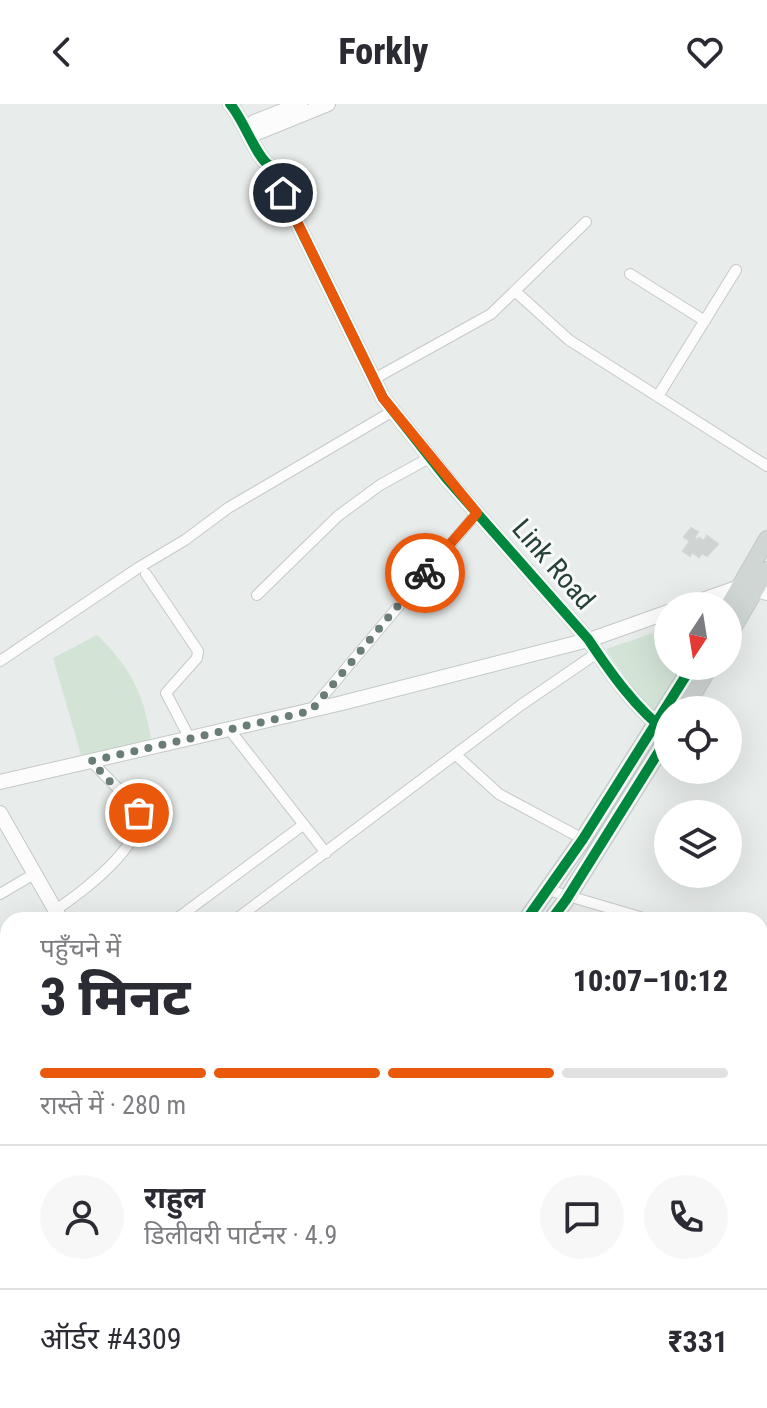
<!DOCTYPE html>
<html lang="hi">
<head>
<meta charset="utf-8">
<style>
	:root { --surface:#fff; --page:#f7f7f7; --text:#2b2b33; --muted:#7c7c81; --line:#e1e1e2; --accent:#ea580c }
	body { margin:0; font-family:"Roboto Condensed","Noto Sans Devanagari",sans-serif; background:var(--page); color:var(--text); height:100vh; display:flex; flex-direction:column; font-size:30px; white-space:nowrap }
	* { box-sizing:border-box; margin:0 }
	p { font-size:26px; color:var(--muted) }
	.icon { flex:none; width:44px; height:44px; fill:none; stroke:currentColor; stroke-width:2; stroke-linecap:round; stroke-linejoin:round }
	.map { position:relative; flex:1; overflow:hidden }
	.panel { position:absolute; left:0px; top:808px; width:768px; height:496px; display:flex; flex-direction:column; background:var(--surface); border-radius:24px 24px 0 0; box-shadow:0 8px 32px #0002 }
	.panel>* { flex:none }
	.needle { width:52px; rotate:192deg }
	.fabs { position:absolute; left:654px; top:488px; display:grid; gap:16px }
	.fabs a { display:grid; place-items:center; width:88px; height:88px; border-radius:50%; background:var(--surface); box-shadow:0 8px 32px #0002; font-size:40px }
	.pin { position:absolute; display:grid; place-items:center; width:68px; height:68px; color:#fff; margin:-34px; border:4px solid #fff; border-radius:50%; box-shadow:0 2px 8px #0007 }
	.courier { position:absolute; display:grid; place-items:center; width:80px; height:80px; margin:-40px; border:6px solid #ea580c; border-radius:50%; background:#fff; color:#222; box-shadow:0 2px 10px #0007 }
	.summary em { font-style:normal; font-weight:800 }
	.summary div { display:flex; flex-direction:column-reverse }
	.summary { display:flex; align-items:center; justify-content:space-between; height:136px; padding:0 40px }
	h1 { font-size:52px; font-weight:800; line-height:60px }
	.bar { display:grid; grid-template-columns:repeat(4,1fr); gap:12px 8px; align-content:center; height:96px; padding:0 40px }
	.bar i { height:10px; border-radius:6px; background:var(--line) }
	.bar .on { background:var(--accent) }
	.bar p { grid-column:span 4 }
	.line { display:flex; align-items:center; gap:20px; padding:0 40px; border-top:2px solid var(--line) }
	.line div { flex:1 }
	.round { display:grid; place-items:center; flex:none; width:84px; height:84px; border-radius:42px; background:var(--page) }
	header { display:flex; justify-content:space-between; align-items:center; height:104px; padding:0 40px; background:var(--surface); font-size:36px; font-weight:800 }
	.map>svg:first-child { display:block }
	.green { fill:#d3e4d7 }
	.building { fill:#cfd3d1; stroke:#d1d5d3; stroke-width:2 }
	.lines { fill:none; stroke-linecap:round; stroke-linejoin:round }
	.street-casing { stroke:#c5c9c7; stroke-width:12 }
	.secondary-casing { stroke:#c4c9c7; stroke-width:16 }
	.primary-casing { stroke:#c3cac8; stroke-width:18 }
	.highway-casing { stroke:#c3cac8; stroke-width:22 }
	.street { stroke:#fcfcfc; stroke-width:10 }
	.secondary { stroke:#fcfcfc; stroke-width:14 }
	.primary { stroke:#d0d6d4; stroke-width:16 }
	.highway { stroke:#bcc3c1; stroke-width:20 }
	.cycleway-casing { stroke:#f7faf8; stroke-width:15 }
	.cycleway { stroke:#00873e; stroke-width:10 }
	.done { stroke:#6a7c76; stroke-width:8; stroke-dasharray:0 14.4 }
	.route { stroke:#ea580c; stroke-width:10 }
	.labels { text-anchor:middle; stroke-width:6; stroke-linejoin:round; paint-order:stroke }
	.street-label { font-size:28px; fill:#263f37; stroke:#f7faf8 }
</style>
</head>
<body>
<header><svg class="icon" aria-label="back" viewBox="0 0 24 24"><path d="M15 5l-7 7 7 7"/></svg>Forkly<svg class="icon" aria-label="heart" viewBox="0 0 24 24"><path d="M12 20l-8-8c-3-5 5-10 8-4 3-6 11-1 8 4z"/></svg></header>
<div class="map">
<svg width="767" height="1304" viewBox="0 0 767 1304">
	<rect width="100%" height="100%" fill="#e8ecea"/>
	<path class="green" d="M 668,524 L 668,562 L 682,562 L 651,612 L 606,545 Z
		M 97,531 C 130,563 144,589 151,635 L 82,654 L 53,554 Z
		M 8,979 L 8,1011 L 0,1008 L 0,980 Z"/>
	<path class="building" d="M 691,424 L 698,428 L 694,434 L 698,436 L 699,434 L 704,437 L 707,432 L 718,440 L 707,452 L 702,449 L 699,453 L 692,448 L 690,452 L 683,447 L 690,437 L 684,433 Z"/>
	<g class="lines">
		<g class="street-casing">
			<path id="street" d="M 630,170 L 705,217
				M 516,188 L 569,236 L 767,362
				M 374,275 L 491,210 L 586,118
				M 658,292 L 736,166
				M 146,470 L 198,547 L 197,554 L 166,589 L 190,635
				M 257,491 L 338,412 L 380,381 L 431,353
				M 0,557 L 138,464 L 185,436 L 228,404 L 393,307
				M 312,605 L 477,409
				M 229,625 L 326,749
				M 456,651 L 499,690 L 583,735
				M 548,786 L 650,816
				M 0,790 L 34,770
				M 55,806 C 79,791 151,737 137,704 L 91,657
				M 175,816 L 303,721
				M 235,816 L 521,601 L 597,549
				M 760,843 L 767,845
				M 0,1015 L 8,1018
				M 0,1140 L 8,1144
				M 225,1304 L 235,1296"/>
		</g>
		<g class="secondary-casing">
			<path id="secondary" d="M 230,0 C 244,16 256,53 269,61 L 383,294 L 446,374 L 588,535 C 610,568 636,605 668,629
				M 254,18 L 300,0
				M 259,28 L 328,0
				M 685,502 L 742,482 L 767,489
				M 0,678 L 342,599 L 592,535 L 668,508
				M 0,709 L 61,816"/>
		</g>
		<g class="primary-casing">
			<path id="primary" d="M 728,503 L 767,435
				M 728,533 L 767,466
				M 684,606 L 710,562
				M 526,816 L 583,735 L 692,562
				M 551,816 L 566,796 L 668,633
				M 0,966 L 8,965"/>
		</g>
		<g class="highway-casing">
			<path id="highway" d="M 760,1160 L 767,1163
				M 260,1304 L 262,1296"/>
		</g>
		<use href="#street" class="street"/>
		<use href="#secondary" class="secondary"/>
		<use href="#primary" class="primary"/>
		<use href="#highway" class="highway"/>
		<g class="cycleway-casing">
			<path id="cycleway" d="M 230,0 C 244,16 256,53 269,61 L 383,294 L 446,374 L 588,535 C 610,568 636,605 668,629
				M 526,816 L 583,735 L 692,562
				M 551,816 L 566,796 L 668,633"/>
		</g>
		<use href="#cycleway" class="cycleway"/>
	</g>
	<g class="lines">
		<path class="done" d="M 139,709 L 91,657 L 311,607 L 425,469"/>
		<path class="route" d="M 283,89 L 383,294 L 477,409 L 425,469"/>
	</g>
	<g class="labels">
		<g class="street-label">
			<text transform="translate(554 460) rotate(49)" y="10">Link Road</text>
		</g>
	</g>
</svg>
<div class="fabs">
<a><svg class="needle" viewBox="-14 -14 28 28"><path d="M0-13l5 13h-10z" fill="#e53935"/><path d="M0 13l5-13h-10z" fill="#7c7c81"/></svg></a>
<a><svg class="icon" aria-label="locate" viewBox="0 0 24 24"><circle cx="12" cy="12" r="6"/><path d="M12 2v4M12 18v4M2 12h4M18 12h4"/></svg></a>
<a><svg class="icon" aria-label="layers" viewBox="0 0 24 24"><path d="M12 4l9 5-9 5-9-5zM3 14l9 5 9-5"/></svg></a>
</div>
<div class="pin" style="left:139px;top:709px;background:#ea580c"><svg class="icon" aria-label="bag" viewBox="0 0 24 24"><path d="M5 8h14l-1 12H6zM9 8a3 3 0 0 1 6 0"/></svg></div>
<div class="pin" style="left:283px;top:89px;background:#1f2937"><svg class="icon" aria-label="home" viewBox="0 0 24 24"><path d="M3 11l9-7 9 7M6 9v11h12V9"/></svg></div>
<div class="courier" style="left:425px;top:469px"><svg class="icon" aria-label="bike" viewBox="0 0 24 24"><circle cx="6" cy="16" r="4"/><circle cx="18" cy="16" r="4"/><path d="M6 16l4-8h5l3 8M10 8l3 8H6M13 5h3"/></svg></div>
<section class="panel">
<div class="summary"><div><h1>3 मिनट</h1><p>पहुँचने में</p></div><em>10:07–10:12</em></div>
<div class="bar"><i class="on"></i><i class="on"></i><i class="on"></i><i></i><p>रास्ते में · 280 m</p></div>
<div class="line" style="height:144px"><a class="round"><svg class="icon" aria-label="person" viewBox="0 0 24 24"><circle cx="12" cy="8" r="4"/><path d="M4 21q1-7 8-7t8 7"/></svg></a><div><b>राहुल</b><p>डिलीवरी पार्टनर · 4.9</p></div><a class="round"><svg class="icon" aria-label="chat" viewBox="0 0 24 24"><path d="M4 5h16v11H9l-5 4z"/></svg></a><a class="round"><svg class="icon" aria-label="phone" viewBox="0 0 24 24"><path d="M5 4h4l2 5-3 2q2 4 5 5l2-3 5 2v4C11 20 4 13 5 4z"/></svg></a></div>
<div class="line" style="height:104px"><div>ऑर्डर #4309</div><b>₹331</b></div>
</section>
</div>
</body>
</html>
